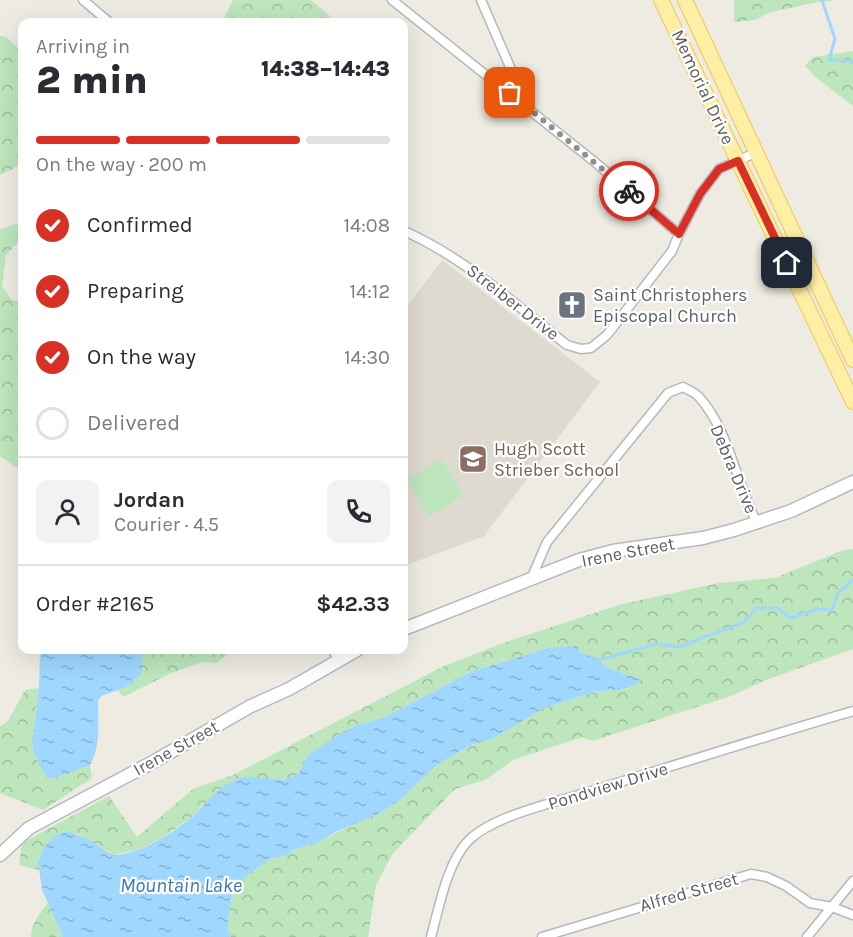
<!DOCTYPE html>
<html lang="en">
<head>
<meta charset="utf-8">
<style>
	:root { --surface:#fff; --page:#f2f2f3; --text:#2b2b33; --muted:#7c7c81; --line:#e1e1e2; --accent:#d93025 }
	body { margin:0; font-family:Karla,sans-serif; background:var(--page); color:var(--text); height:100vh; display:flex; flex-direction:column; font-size:22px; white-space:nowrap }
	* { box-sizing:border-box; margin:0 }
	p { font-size:20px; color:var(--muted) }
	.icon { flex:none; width:33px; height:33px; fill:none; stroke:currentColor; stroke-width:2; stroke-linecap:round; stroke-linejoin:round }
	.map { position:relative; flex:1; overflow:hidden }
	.panel { position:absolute; left:18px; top:18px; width:390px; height:636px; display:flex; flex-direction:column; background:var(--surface); border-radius:12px; box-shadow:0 6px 24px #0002 }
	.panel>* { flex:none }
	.pin { position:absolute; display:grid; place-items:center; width:51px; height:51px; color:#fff; margin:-26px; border-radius:12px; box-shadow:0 3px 9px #0006 }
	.courier { position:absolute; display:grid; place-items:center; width:60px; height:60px; margin:-30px; border:4px solid #d93025; border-radius:50%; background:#fff; color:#222; box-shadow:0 2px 8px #0007 }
	.headline em { font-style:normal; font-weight:800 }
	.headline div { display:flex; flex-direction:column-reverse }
	.headline { display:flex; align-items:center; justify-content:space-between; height:102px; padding:0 18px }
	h1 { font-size:39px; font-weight:800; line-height:45px }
	.bar { display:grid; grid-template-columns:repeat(4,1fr); gap:9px 6px; align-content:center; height:72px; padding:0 18px }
	.bar i { height:8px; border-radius:4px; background:var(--line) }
	.bar .selected { background:var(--accent) }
	.bar p { grid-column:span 4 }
	.line { display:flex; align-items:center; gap:15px; padding:0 18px; border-top:2px solid var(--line) }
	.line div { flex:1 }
	.round { display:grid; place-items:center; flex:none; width:63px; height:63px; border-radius:12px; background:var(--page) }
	ol { padding:0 18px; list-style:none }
	li { display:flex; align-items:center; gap:18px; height:66px }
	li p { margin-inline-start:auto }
	li .icon { padding:6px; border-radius:50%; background:var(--accent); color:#fff; stroke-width:4 }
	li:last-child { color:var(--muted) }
	li i { width:33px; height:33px; border:3px solid var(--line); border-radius:50% }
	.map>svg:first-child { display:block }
	.education { fill:#dedad0 }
	.forest { fill:url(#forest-crowns) }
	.park { fill:#bde6bd }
	.water { fill:url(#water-ripples) }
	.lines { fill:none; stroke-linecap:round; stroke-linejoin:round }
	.stream { stroke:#a0d7ff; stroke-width:3 }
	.street-casing { stroke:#b5b8bd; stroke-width:11 }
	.secondary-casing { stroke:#b5b9bf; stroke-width:15 }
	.primary-casing { stroke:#f6c653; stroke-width:16 }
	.street { stroke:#fff; stroke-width:8 }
	.secondary { stroke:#fff; stroke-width:12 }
	.primary { stroke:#ffefa5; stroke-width:14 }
	.done { stroke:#8e8f8f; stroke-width:6; stroke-dasharray:0 10.8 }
	.route { stroke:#d93025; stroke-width:8 }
	.labels { text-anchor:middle; stroke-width:4.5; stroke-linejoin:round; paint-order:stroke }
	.street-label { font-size:18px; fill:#5a5e63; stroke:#fff }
	.worship-label { font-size:18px; fill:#5b616d; stroke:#fff; text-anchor:start }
	.education-label { font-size:18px; fill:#785e54; stroke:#fff; text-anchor:start }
	.water-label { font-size:20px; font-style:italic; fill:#3a78b4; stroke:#fff }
</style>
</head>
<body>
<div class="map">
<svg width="853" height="937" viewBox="0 0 853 937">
	<defs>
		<pattern id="forest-crowns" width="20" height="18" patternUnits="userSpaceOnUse" patternTransform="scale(1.5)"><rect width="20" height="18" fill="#bde6bd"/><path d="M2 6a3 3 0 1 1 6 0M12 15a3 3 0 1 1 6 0" fill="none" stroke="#9dbe9d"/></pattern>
		<pattern id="water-ripples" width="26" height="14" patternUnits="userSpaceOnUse" patternTransform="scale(1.5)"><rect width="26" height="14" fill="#a0d7ff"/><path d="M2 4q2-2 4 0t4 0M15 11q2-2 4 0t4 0" fill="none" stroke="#85b2d2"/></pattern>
	</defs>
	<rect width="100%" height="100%" fill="#eeebe2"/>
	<path class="education" d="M 442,260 L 600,382 L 484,536 L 404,566 L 404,310 Z"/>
	<path class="forest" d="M 233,0 L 311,0 L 330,16 L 324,22 L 224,22 L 223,20 Z
		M 734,0 L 838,0 L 818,2 L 771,12 L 755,20 L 734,22 Z
		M 0,36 L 6,37 L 22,52 L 22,164 L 0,175 Z
		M 853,51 L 853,106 L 814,76 L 805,66 L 813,57 Z
		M 22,222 L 22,238 L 6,255 L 2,286 L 12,300 L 22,302 L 22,467 L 15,467 L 0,456 L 0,229 Z
		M 853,549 L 853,649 L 766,680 L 731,696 L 592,741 L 582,737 L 513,760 L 485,780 L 455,789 L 393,853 L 376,885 L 368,937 L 231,937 L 228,929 L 228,921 L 233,891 L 246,876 L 270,858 L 288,855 L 293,850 L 319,842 L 400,800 L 438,764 L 471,745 L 494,738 L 544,708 L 595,692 L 628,688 L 641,680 L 608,668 L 598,659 L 579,651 L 548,648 L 473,671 L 385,717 L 355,726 L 308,755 L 298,774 L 290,778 L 203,805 L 192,817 L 162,838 L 138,850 L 114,855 L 78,834 C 59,841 35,845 39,870 L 19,865 L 22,843 L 109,796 L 137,837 L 193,789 L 233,775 L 444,666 L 506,642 L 622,604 L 719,583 L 775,578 L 841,551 Z
		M 141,650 L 233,650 L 217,663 L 203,662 L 171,673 L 123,697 L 118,690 C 139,677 142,675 141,650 Z
		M 39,688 L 32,744 L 51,779 L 68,772 L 90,765 L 92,778 L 43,810 L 0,793 L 0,726 L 8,721 L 25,690 Z
		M 48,903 L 63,937 L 31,937 C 31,924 40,912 48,903 Z"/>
	<path class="park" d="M 441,459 L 464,495 L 429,517 L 408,480 Z"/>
	<path class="water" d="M 577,646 L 579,651 L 598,659 L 608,668 L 642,680 L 628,688 L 595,692 L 544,708 L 494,738 L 471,745 L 438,764 L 400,800 L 378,814 L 336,832 L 319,842 L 293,850 L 288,855 L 270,859 L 246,876 L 233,891 L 228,921 L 228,929 L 231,937 L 63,937 L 42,890 L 38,862 L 44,847 L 58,834 L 66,831 L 89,839 L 107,852 L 114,855 C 139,855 173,833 192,817 C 207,804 220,782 242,778 C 255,776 270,779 283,780 L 298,774 L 308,755 L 338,735 L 355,726 L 385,717 L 473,671 L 548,648 Z
		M 40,650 L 141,650 C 142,656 143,664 142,670 C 138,685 113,692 101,696 L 98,701 C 98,723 101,745 90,765 C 79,769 58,778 48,779 L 37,761 L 32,744 L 39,688 Z"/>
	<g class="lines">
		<path class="stream" d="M 822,0 L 835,39 L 829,60 L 853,61
			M 599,660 L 656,644 L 679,647 L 744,622 L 756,608 L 777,608 L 791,618 L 816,609 L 832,610 L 838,593 L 853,580"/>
		<g class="street-casing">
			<path id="street" d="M 83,0 L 109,22
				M 392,0 L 596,163 L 679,234 L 700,194 L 719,169 L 755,153
				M 481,0 L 526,104
				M 404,231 C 465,258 515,304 567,345 L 581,349 L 591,348 L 607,335 L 672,251 L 679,234
				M 531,579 L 547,542 L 668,393 L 683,387 C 688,390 695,392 699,397 C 729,430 736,483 757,523
				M 333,650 L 338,660
				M 431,937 C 439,908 447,862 469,840 C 496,814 559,802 595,790 C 681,763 767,736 853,711
				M 542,937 L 751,874 L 767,877 L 786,886 L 810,903 L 832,907 L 853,915
				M 807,937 L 853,881"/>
		</g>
		<g class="secondary-casing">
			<path id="secondary" d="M 404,629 L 579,560 L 613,551 L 703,538 L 734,530 L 791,511 L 853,482
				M 0,855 L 29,828 L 153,762 L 251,706 L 289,689 L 357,650"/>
		</g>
		<g class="primary-casing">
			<path id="primary" d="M 661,0 L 853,402
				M 685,0 L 853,360"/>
		</g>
		<use href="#street" class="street"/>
		<use href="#secondary" class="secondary"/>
		<use href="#primary" class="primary"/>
	</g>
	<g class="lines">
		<path class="done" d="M 510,93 L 629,191"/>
		<path class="route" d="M 629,191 L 679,234 L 700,194 L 719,169 L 738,161 L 787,263"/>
	</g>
	<defs>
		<g id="church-square" transform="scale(1.5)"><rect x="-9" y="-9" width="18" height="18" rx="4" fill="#6b7280" stroke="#fff"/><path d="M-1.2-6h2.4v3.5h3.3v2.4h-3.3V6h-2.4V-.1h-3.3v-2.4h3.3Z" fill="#fff"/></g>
		<g id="school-square" transform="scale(1.5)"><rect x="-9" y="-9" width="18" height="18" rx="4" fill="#8d6e63" stroke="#fff"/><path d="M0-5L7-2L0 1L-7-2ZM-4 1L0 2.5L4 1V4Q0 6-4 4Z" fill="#fff"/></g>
	</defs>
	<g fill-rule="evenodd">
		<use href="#church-square" x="572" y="305"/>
		<use href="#school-square" x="473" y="459"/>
	</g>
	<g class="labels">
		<g class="street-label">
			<text transform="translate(703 87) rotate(65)" y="6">Memorial Drive</text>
			<text transform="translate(513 302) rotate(38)" y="6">Streiber Drive</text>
			<text transform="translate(734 469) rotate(67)" y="6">Debra Drive</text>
			<text transform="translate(628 552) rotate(-11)" y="6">Irene Street</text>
			<text transform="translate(176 748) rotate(-29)" y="6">Irene Street</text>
			<text transform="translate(608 786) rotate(-17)" y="6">Pondview Drive</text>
			<text transform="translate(689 892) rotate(-16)" y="6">Alfred Street</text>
		</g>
		<g class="worship-label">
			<text x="593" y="301">Saint Christophers<tspan x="593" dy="21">Episcopal Church</tspan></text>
		</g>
		<g class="education-label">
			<text x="494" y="455">Hugh Scott<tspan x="494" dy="21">Strieber School</tspan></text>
		</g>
		<g class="water-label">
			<text x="181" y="892">Mountain Lake</text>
		</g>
	</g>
</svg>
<div class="pin" style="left:510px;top:93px;background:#ea580c"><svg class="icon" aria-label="bag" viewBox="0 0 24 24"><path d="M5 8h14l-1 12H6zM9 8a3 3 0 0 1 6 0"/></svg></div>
<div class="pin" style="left:787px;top:263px;background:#1f2937"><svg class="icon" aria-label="home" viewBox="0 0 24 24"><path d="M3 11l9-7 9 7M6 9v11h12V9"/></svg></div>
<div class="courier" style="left:629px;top:191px"><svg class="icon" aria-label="bike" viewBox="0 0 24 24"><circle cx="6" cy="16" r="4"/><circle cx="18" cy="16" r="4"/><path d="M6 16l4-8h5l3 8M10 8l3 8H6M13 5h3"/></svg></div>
<section class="panel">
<div class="headline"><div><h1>2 min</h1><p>Arriving in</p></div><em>14:38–14:43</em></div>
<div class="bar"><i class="selected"></i><i class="selected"></i><i class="selected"></i><i></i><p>On the way · 200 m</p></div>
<ol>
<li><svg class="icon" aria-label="check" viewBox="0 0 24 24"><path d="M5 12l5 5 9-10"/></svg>Confirmed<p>14:08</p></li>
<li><svg class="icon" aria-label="check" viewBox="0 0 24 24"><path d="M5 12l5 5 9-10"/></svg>Preparing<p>14:12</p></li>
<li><svg class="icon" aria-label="check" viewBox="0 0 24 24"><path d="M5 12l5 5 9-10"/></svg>On the way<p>14:30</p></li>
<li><i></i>Delivered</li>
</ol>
<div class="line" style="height:108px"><a class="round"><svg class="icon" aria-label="person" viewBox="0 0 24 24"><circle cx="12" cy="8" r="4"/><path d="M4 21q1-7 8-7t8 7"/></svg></a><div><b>Jordan</b><p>Courier · 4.5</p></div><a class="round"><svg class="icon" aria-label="phone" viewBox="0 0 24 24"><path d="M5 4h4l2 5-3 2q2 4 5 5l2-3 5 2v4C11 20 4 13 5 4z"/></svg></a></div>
<div class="line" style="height:78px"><div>Order #2165</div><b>$42.33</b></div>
</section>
</div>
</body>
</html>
